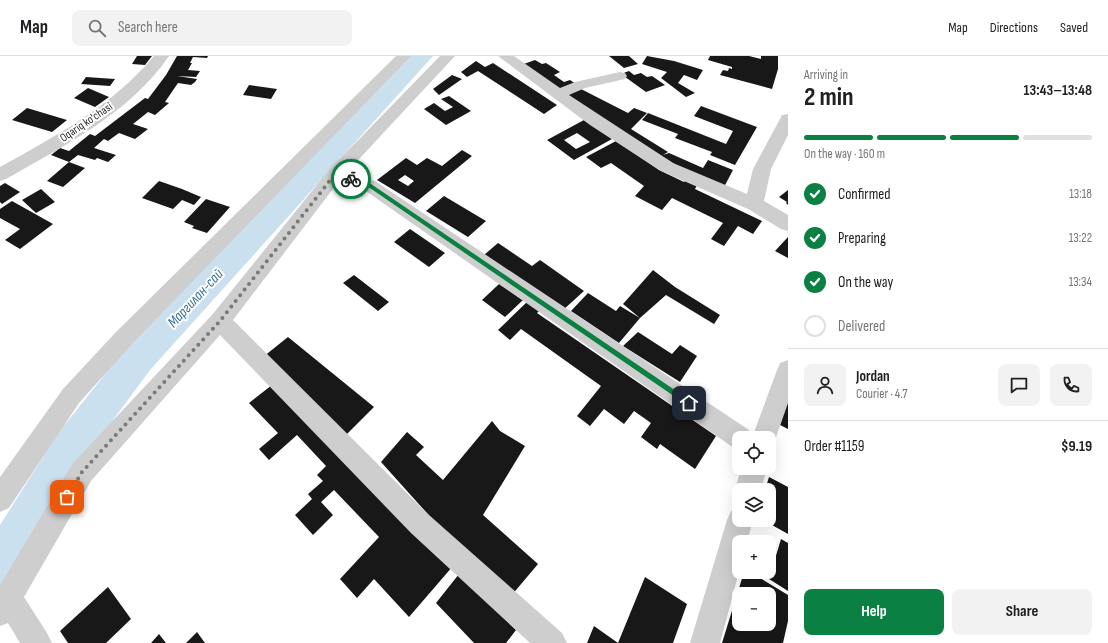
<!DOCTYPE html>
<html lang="en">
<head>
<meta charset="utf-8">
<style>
	:root { --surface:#fff; --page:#f2f2f2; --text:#202124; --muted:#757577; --line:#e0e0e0; --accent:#0b8043 }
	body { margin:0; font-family:"Sofia Sans Condensed",sans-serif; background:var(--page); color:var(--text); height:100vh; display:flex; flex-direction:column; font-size:15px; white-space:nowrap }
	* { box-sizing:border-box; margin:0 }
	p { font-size:13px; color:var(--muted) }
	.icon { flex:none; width:22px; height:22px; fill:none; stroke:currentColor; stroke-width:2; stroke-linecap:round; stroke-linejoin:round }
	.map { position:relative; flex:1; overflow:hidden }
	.side { display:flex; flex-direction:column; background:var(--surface); width:320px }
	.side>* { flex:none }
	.tools { position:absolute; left:732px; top:375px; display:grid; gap:8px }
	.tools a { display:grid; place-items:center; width:44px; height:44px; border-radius:8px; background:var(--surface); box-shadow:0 4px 16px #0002; font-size:20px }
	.pin { position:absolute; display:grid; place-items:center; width:34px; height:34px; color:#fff; margin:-17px; border-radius:8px; box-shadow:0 2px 6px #0006 }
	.courier { position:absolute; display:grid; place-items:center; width:40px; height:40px; margin:-20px; border:3px solid #0b8043; border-radius:50%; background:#fff; color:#222; box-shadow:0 1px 5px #0007 }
	.headline em { font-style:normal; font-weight:700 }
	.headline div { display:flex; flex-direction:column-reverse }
	.headline { display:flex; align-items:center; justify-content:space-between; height:68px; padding:0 16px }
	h1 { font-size:26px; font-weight:700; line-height:30px }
	.bar { display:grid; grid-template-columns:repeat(4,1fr); gap:6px 4px; align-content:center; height:48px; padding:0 16px }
	.bar i { height:5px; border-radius:3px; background:var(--line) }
	.bar .on { background:var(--accent) }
	.bar p { grid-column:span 4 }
	.line { display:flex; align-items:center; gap:10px; padding:0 16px; border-top:1px solid var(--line) }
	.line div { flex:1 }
	.round { display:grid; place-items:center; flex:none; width:42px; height:42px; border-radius:8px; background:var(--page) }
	ol { padding:0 16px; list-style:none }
	li { display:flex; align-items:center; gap:12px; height:44px }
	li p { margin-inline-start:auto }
	li .icon { padding:4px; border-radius:50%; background:var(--accent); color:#fff; stroke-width:4 }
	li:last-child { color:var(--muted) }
	li i { width:22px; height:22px; border:2px solid var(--line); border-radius:50% }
	.cta { display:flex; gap:8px; margin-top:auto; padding:8px 16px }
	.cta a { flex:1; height:46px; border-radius:8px; background:var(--accent); color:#fff; font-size:16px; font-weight:700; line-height:46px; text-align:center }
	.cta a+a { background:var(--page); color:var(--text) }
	header { display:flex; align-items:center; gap:24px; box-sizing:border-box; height:56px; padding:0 20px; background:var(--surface); border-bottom:1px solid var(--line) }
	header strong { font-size:19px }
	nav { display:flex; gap:22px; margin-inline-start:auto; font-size:14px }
	.search { width:280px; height:36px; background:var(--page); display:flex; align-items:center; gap:10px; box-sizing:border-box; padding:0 14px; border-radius:8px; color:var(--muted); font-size:15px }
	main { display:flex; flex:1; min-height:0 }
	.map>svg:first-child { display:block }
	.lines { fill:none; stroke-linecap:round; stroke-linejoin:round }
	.river { fill:#cae0ef; fill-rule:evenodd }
	.building { fill:#181818; fill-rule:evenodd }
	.minor { fill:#cecece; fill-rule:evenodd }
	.route { fill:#0b8043 }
	.done { stroke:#797979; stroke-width:4; stroke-dasharray:0 7.2 }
	.labels { text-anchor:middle; stroke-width:4; stroke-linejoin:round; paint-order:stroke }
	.far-street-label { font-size:12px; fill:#313131; stroke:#fff }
	.water-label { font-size:15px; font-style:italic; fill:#37719b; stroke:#fff }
</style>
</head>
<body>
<header>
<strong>Map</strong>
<div class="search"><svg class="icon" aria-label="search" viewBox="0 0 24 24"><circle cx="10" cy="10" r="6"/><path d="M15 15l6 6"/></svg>Search here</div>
<nav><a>Map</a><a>Directions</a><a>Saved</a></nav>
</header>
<main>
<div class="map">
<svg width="788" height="587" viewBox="0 0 788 587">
	<rect width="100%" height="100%" fill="#fff"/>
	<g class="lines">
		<path class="river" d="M 410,0 L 433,0 L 150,314 L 85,402 L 15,523 L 0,529 L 0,469 L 59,376 L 126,292 Z"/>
	</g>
	<path class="building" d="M 137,0 L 152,0 L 145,9 L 132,8 Z
		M 177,0 L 208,0 L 207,2 L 193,1 L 190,7 L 192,7 L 188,14 L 200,15 L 196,21 L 177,20 L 197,23 L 195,26 L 191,29 L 178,27 L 165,46 L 169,47 L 155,59 L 148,56 L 133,68 L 148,73 L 135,83 L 119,77 L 108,85 L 104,83 L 94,92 L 116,99 L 108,106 L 97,102 L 95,104 L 78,99 L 69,106 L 51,99 L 60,92 L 69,95 L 90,78 L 95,80 L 145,42 L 148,43 L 166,19 Z
		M 609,0 L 629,0 L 638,8 L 624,12 Z
		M 647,0 L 674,5 L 703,14 L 697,24 L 684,19 L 678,27 L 695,37 L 686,41 L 661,22 L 667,16 L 642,8 Z
		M 710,0 L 749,0 L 761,3 L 761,0 L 778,0 L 778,13 L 772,33 L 720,19 L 723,14 L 728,15 L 729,12 L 732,13 L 732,11 L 708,4 Z
		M 535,4 L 542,8 L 546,7 L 560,16 L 554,19 L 564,26 L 570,24 L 576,28 L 558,36 L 521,9 Z
		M 476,5 L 485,11 L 493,7 L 557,49 L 544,58 L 478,15 L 467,21 L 461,16 Z
		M 629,15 L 634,19 L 641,17 L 647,21 L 652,20 L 665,29 L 646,36 L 621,18 Z
		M 452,19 L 462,23 L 439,39 L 433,33 Z
		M 86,21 L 115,23 L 110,30 L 81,28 Z
		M 249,29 L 277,33 L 271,43 L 243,39 Z
		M 88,32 L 109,41 L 95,51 L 74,42 Z
		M 579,32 L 628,57 L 634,52 L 647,57 L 631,73 L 668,96 L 663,99 L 669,97 L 703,112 L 708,104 L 733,114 L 723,133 L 697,122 L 565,40 Z
		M 449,40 L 471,55 L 446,69 L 424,53 L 434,47 L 445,55 L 453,51 L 441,43 Z
		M 701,50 L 757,71 L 735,109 L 710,99 L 712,96 L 675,82 L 678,78 L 642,64 L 648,57 L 726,88 L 733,75 L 694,60 Z
		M 27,52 L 67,64 L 52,76 L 12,64 Z
		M 584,64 L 612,83 L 574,104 L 547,84 ZM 577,77 L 590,86 L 576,93 L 564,84 Z
		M 616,85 L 659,114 L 684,126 L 686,124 L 697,129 L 695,133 L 762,165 L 753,178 L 738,170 L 724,190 L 711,183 L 723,167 L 672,142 L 662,154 L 635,140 L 644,130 L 611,107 L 601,112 L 586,101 Z
		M 462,94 L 472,100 L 415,147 L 377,124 L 406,102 L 417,109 L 427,102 L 442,110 ZM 405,119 L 414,125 L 408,130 L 398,124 Z
		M 69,106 L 85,112 L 63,131 L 47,125 Z
		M 159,125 L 182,133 L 201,141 L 194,149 L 182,144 L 173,153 L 142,142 Z
		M 5,127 L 20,136 L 2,148 L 0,146 L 0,130 Z
		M 41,133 L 55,146 L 36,157 L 22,144 Z
		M 788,134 L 788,149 L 786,147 L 787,146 L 779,141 Z
		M 444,140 L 486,165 L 468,181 L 426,155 Z
		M 206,143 L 230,151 L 207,177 L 192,172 L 194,170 L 184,166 Z
		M 12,145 L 53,168 L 20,193 L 5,184 L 20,173 L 0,162 L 0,153 Z
		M 410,173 L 445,197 L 429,211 L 394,186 Z
		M 788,181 L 788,202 L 775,195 Z
		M 498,187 L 532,210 L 540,204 L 584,235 L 563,254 L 484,199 Z
		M 653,214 L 675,231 L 720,259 L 714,268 L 666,239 L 640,262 L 623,248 Z
		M 354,219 L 389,246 L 378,255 L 343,227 Z
		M 499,228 L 523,244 L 505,261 L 482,244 Z
		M 588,237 L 616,255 L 620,250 L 640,262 L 619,287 L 571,255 Z
		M 528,245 L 540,254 L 537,257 L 716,380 L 695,413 L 660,388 L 657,393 L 641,381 L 651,367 L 634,355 L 624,368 L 604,353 L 590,370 L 577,360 L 601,330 L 521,273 L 510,284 L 498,274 Z
		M 638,276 L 672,298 L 680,289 L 697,300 L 680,326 L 623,290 Z
		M 288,281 L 374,351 L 344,381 L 263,301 Z
		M 272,329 L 453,510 L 409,561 L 374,523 L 357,542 L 340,523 L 379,481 L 334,434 L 321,446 L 333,459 L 313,479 L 295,459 L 312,443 L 308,438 L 323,425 L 317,419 L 326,410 L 297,379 L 269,404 L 259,393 L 278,377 L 249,347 Z
		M 788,336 L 788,373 L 776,367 Z
		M 492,365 L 500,375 L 525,390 L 483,459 L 538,508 L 511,540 L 434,465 L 381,406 L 407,376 L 424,391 L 416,399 L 443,424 Z
		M 769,421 L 788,431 L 788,478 L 763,464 L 769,464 L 769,434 L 765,434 Z
		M 781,483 L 788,487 L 788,535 L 769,523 Z
		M 744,516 L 750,516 L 788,539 L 788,565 L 783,587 L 722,587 ZM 739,538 L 769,538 L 769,568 L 739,568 Z
		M 459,518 L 516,574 L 506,587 L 474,587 L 436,547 Z
		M 645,521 L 687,548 L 673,587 L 587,587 L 594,570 L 618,587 Z
		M 108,531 L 131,563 L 106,587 L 68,587 L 60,575 Z
		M 197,576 L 205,587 L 186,587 Z
		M 159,578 L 166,587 L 151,587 Z"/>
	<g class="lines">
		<path class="minor" d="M 154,0 L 169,0 C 130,57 65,89 6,123 L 0,125 L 0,111 C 56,80 112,50 154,0 Z
			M 396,0 L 411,0 L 132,288 L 79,347 L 9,452 L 0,456 L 0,421 L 63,333 L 116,276 Z
			M 440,0 L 455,0 L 347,116 L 375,125 L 749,374 L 752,382 L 777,314 L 780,307 L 788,304 L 788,347 L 773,390 L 769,392 L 769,382 L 739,382 L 739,393 L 731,390 L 363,133 L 339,125 L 233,264 L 429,459 L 562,577 L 567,587 L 530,587 L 411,477 L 220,279 L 91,425 L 24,541 L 47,577 L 52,587 L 20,587 L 8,567 L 0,570 L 0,529 L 73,407 L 212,259 L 329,114 Z
			M 498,0 L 514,0 L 560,32 L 575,26 L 620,16 L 625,17 L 627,20 L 625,23 L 585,32 L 569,39 L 673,107 L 747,138 L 753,113 L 780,63 L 782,59 L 788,58 L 788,79 L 771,113 L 764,145 L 788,159 L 788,175 L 781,173 L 748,153 L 661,115 L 590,69 Z
			M 741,412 L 767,412 L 761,434 L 739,434 L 739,443 L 735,434 Z
			M 739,451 L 739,464 L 753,464 L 747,486 L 739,486 L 739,516 L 720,587 L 690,587 L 727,464 L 731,455 Z"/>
	</g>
	<path class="route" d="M 351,121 L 371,128 L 691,345 L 691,349 L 687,349 L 367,130 L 349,124 Z"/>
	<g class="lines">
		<path class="done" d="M 67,441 L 82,416 L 220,265 L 335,118 L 351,123"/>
	</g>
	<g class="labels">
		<g class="far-street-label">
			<text transform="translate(86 66) rotate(-34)" y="4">Oqariq ko'chasi</text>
		</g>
		<g class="water-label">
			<text transform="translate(195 242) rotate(-47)" y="5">Маргилан-сай</text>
		</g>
	</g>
</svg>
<div class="tools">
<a><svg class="icon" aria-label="locate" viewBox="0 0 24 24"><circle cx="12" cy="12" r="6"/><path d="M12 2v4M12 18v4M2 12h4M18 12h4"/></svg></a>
<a><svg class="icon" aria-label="layers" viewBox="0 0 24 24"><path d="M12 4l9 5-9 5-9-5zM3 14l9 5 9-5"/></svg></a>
<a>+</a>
<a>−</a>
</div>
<div class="pin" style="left:67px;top:441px;background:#ea580c"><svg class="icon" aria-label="bag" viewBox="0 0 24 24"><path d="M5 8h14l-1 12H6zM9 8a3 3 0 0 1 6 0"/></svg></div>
<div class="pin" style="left:689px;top:347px;background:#1f2937"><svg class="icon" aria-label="home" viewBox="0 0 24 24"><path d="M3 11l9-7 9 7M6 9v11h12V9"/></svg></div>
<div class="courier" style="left:351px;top:123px"><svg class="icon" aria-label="bike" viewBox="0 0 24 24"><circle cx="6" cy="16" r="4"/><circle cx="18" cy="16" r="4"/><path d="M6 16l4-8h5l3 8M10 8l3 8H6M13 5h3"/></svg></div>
</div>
<section class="side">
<div class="headline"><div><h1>2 min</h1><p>Arriving in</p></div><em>13:43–13:48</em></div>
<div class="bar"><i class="on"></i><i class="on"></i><i class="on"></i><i></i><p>On the way · 160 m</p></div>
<ol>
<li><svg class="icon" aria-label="check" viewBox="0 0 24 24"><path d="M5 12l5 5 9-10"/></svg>Confirmed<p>13:18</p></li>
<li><svg class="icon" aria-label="check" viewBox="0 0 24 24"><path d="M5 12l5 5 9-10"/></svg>Preparing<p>13:22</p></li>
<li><svg class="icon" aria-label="check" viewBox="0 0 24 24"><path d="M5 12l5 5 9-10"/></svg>On the way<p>13:34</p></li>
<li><i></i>Delivered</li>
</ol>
<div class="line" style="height:72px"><a class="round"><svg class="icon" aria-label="person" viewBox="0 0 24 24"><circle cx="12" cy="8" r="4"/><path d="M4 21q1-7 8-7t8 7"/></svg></a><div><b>Jordan</b><p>Courier · 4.7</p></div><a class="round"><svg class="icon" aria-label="chat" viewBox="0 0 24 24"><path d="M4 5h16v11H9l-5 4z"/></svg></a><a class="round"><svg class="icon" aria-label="phone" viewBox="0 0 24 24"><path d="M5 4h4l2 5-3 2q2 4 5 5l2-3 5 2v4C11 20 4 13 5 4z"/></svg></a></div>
<div class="line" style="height:52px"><div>Order #1159</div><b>$9.19</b></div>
<div class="cta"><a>Help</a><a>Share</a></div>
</section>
</main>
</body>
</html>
